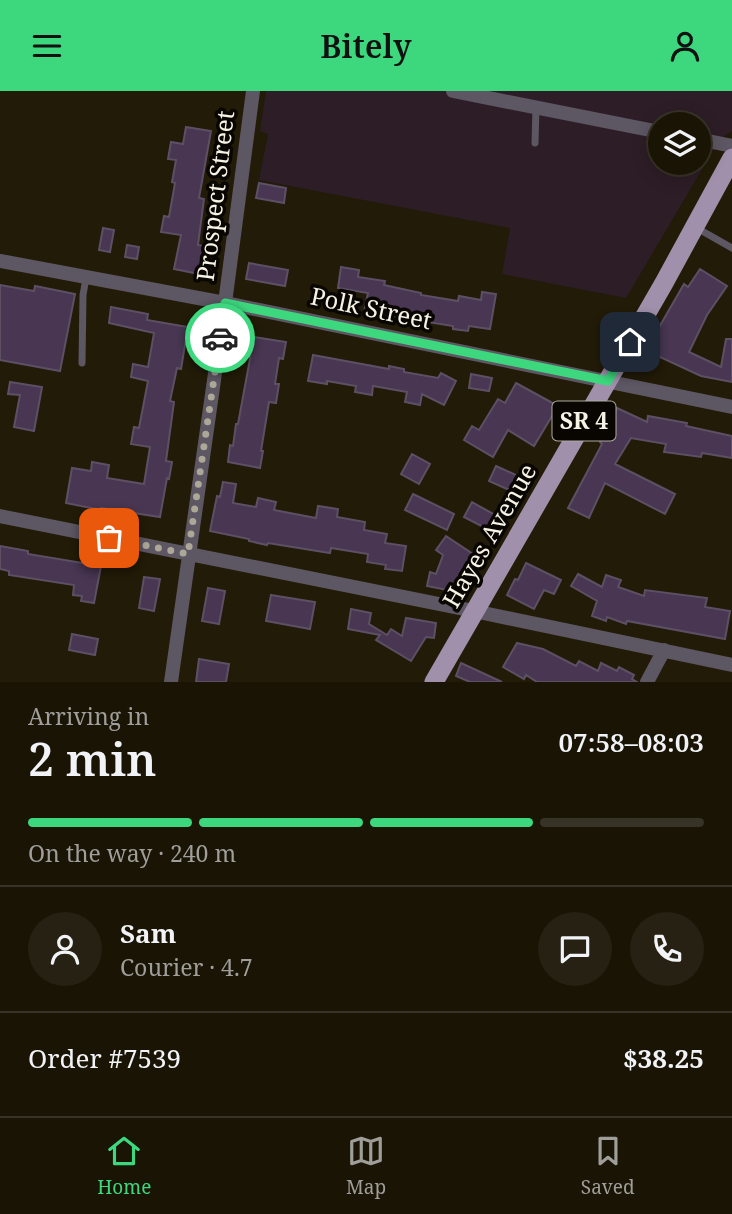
<!DOCTYPE html>
<html lang="en">
<head>
<meta charset="utf-8">
<style>
	:root { --surface:#1a1405; --page:#272113; --text:#f1f3f6; --muted:#9f9e9a; --line:#383327; --accent:#3dd77e }
	body { margin:0; font-family:"Noto Serif",serif; background:var(--page); color:var(--text); height:100vh; display:flex; flex-direction:column; font-size:26px; white-space:nowrap }
	* { box-sizing:border-box; margin:0 }
	p { font-size:23px; color:var(--muted) }
	.icon { flex:none; width:38px; height:38px; fill:none; stroke:currentColor; stroke-width:2; stroke-linecap:round; stroke-linejoin:round }
	.map { position:relative; height:591px; overflow:hidden }
	.panel { display:flex; flex-direction:column; background:var(--surface); flex:1 }
	.panel>* { flex:none }
	.tools { position:absolute; left:648px; top:21px; display:grid; gap:14px }
	.tools a { display:grid; place-items:center; width:63px; height:63px; border-radius:50%; background:var(--surface); box-shadow:0 4px 18px #0003,0 0 0 2px var(--line); font-size:35px }
	.pin { position:absolute; display:grid; place-items:center; width:60px; height:60px; color:#fff; margin:-30px; border-radius:14px; box-shadow:0 4px 10px #0006 }
	.courier { position:absolute; display:grid; place-items:center; width:70px; height:70px; margin:-35px; border:5px solid #3dd77e; border-radius:50%; background:#fff; color:#222; box-shadow:0 2px 9px #0007 }
	.overview em { font-style:normal; font-weight:600 }
	.overview div { display:flex; flex-direction:column-reverse }
	.overview { display:flex; align-items:center; justify-content:space-between; height:119px; padding:0 28px }
	h1 { font-size:46px; font-weight:600; line-height:52px }
	.bar { display:grid; grid-template-columns:repeat(4,1fr); gap:10px 7px; align-content:center; height:84px; padding:0 28px }
	.bar i { height:9px; border-radius:5px; background:var(--line) }
	.bar .current { background:var(--accent) }
	.bar p { grid-column:span 4 }
	.line { display:flex; align-items:center; gap:18px; padding:0 28px; border-top:2px solid var(--line) }
	.line div { flex:1 }
	.round { display:grid; place-items:center; flex:none; width:74px; height:74px; border-radius:37px; background:var(--page) }
	header { display:flex; justify-content:space-between; align-items:center; height:91px; padding:0 28px; background:var(--accent); color:#111; font-size:32px; font-weight:600 }
	.dock { display:flex; justify-content:space-around; align-items:center; height:98px; border-top:2px solid var(--line); background:var(--surface); font-size:19px; color:var(--muted) }
	.dock a { display:grid; justify-items:center; gap:4px }
	.dock .current { color:var(--accent) }
	.map>svg:first-child { display:block }
	.medical { fill:#2d1d26; fill-rule:evenodd }
	.building { fill:#483652; stroke:#5d5064; stroke-width:2 }
	.lines { fill:none; stroke-linecap:round; stroke-linejoin:round }
	.service { stroke:#5d5663; stroke-width:7 }
	.minor { stroke:#5d5663; stroke-width:14 }
	.primary { stroke:#a090ab; stroke-width:19 }
	.done { stroke:#aca797; stroke-width:7; stroke-dasharray:0 12.6 }
	.route { stroke:#3dd77e; stroke-width:9 }
	.labels { text-anchor:middle; stroke-width:7; stroke-linejoin:round; paint-order:stroke }
	.shield { fill:#090602; stroke:#afaba1; stroke-width:2 }
	.shield-label { font-size:23px; font-weight:bold; fill:#f6f2e5 }
	.street-label { font-size:24px; fill:#f6f2e5; stroke:#090602 }
</style>
</head>
<body>
<header><svg class="icon" aria-label="menu" viewBox="0 0 24 24"><path d="M4 6h16M4 12h16M4 18h16"/></svg>Bitely<svg class="icon" aria-label="person" viewBox="0 0 24 24"><circle cx="12" cy="8" r="4"/><path d="M4 21q1-7 8-7t8 7"/></svg></header>
<div class="map">
<svg width="732" height="591" viewBox="0 0 732 591">
	<rect width="100%" height="100%" fill="#221b07"/>
	<path class="medical" d="M 266,0 L 732,0 L 732,40 L 720,48 L 626,207 L 502,183 L 510,137 L 259,89 L 268,43 L 260,40 ZM 660,33 L 698,33 L 698,72 L 660,72 Z"/>
	<path class="building" d="M 186,36 L 211,40 L 199,107 L 204,108 L 198,154 L 205,155 L 199,183 L 174,178 L 181,144 L 161,141 L 164,125 L 169,126 L 175,92 L 172,91 L 176,69 L 168,68 L 171,51 L 183,53 Z
		M 259,92 L 286,97 L 284,112 L 256,107 Z
		M 103,137 L 114,139 L 110,161 L 99,159 Z
		M 127,154 L 139,156 L 137,168 L 125,166 Z
		M 249,172 L 288,179 L 285,195 L 246,188 Z
		M 341,176 L 359,179 L 358,186 L 385,190 L 384,194 L 421,202 L 421,204 L 458,210 L 459,205 L 481,209 L 482,201 L 496,203 L 490,238 L 469,235 L 468,240 L 453,238 L 453,235 L 421,230 L 421,228 L 398,224 L 397,226 L 364,221 L 368,202 L 338,197 Z
		M 700,178 L 727,195 L 707,224 L 689,261 L 721,276 L 726,248 L 732,248 L 732,291 L 701,285 L 647,260 L 654,245 L 684,193 L 688,196 Z
		M 0,194 L 34,200 L 35,195 L 75,203 L 60,280 L 0,269 Z
		M 111,216 L 148,223 L 147,229 L 188,236 L 181,278 L 177,277 L 170,310 L 174,311 L 166,370 L 172,371 L 169,388 L 167,387 L 160,426 L 101,417 L 101,419 L 66,412 L 72,377 L 91,380 L 92,371 L 109,374 L 107,387 L 144,393 L 150,356 L 131,353 L 134,336 L 139,337 L 148,290 L 131,286 L 133,273 L 148,276 L 154,242 L 109,232 Z
		M 254,246 L 286,251 L 283,268 L 279,267 L 275,293 L 279,293 L 276,312 L 269,311 L 261,360 L 263,360 L 260,377 L 228,371 L 230,354 L 233,355 L 236,333 L 238,333 Z
		M 313,264 L 389,278 L 389,275 L 404,278 L 404,281 L 438,287 L 441,282 L 456,290 L 444,314 L 422,303 L 420,314 L 405,311 L 407,301 L 373,295 L 372,304 L 355,301 L 356,295 L 327,290 L 327,293 L 308,290 Z
		M 471,283 L 492,287 L 489,300 L 469,297 Z
		M 10,291 L 42,296 L 34,340 L 14,336 L 20,304 L 8,303 Z
		M 516,292 L 558,315 L 534,355 L 508,339 L 493,366 L 464,349 L 472,335 L 479,339 L 498,308 L 505,312 Z
		M 617,317 L 647,331 L 648,325 L 687,332 L 686,335 L 732,345 L 732,367 L 702,362 L 701,366 L 664,361 L 666,353 L 631,347 L 615,373 L 675,403 L 665,423 L 605,392 L 589,427 L 568,417 L 602,353 L 600,351 L 612,333 L 610,332 Z
		M 412,363 L 430,373 L 419,393 L 401,383 Z
		M 496,375 L 516,384 L 509,399 L 489,390 Z
		M 223,391 L 236,393 L 233,412 L 256,416 L 258,407 L 276,411 L 274,419 L 316,427 L 318,415 L 338,418 L 337,426 L 365,431 L 364,439 L 387,443 L 385,452 L 406,455 L 402,480 L 385,478 L 386,474 L 367,471 L 368,463 L 331,457 L 330,462 L 268,452 L 267,454 L 249,450 L 249,448 L 210,440 L 217,405 L 220,406 Z
		M 413,403 L 454,423 L 447,439 L 405,419 Z
		M 472,411 L 495,424 L 487,438 L 464,426 Z
		M 446,445 L 473,463 L 462,479 L 458,501 L 427,495 L 430,481 L 436,483 L 443,464 L 436,459 Z
		M 0,455 L 28,460 L 28,463 L 101,475 L 94,512 L 81,510 L 82,505 L 73,504 L 74,494 L 9,484 L 9,480 L 0,478 Z
		M 526,472 L 561,489 L 554,503 L 544,499 L 534,518 L 507,504 L 515,488 L 518,489 Z
		M 578,483 L 602,496 L 606,484 L 621,489 L 618,496 L 644,505 L 645,499 L 707,507 L 705,516 L 730,520 L 725,548 L 627,530 L 626,533 L 607,526 L 606,530 L 592,525 L 597,510 L 571,495 Z
		M 144,486 L 160,488 L 154,520 L 139,517 Z
		M 208,497 L 225,500 L 219,533 L 202,530 Z
		M 271,504 L 315,511 L 310,538 L 266,530 Z
		M 351,518 L 371,522 L 369,533 L 387,544 L 391,538 L 402,545 L 406,527 L 436,532 L 434,547 L 426,546 L 411,570 L 376,549 L 380,544 L 348,538 Z
		M 72,543 L 98,548 L 95,564 L 69,559 Z
		M 517,552 L 543,558 L 576,575 L 579,570 L 598,580 L 601,572 L 617,580 L 619,576 L 634,584 L 632,588 L 637,591 L 537,591 L 526,584 L 524,588 L 503,576 Z
		M 199,568 L 229,573 L 226,591 L 196,591 Z
		M 461,572 L 502,591 L 470,591 L 456,585 Z"/>
	<g class="lines">
		<path class="service" d="M 535,52 L 536,16
			M 695,136 L 732,157
			M 82,272 L 83,204 L 86,187"/>
		<path class="minor" d="M 453,0 L 660,41
			M 698,48 L 732,55
			M 0,170 L 225,212 L 732,316
			M 0,425 L 474,520 L 732,574
			M 171,591 L 225,212 L 253,0
			M 647,591 L 664,559"/>
		<path class="primary" d="M 434,591 L 664,192 L 732,67"/>
	</g>
	<g class="lines">
		<path class="done" d="M 109,447 L 188,463 L 220,247"/>
		<path class="route" d="M 220,247 L 225,212 L 608,290 L 630,251"/>
	</g>
	<g class="labels">
		<rect class="shield" x="552.5" y="310.5" width="63" height="39" rx="5"/>
		<g class="shield-label">
			<text x="584" y="338">SR 4</text>
		</g>
		<g class="street-label">
			<text transform="translate(216 105) rotate(-83)" y="8">Prospect Street</text>
			<text transform="translate(371 218) rotate(12)" y="8">Polk Street</text>
			<text transform="translate(490 445) rotate(-60)" y="8">Hayes Avenue</text>
		</g>
	</g>
</svg>
<div class="tools">
<a><svg class="icon" aria-label="layers" viewBox="0 0 24 24"><path d="M12 4l9 5-9 5-9-5zM3 14l9 5 9-5"/></svg></a>
</div>
<div class="pin" style="left:109px;top:447px;background:#ea580c"><svg class="icon" aria-label="bag" viewBox="0 0 24 24"><path d="M5 8h14l-1 12H6zM9 8a3 3 0 0 1 6 0"/></svg></div>
<div class="pin" style="left:630px;top:251px;background:#1f2937"><svg class="icon" aria-label="home" viewBox="0 0 24 24"><path d="M3 11l9-7 9 7M6 9v11h12V9"/></svg></div>
<div class="courier" style="left:220px;top:247px"><svg class="icon" aria-label="car" viewBox="0 0 24 24"><path d="M5 17H2v-5l4-1 3-4h7l3 4 3 1v5h-3M9 17h6M6 11h13"/><circle cx="7" cy="17" r="2"/><circle cx="17" cy="17" r="2"/></svg></div>
</div>
<section class="panel">
<div class="overview"><div><h1>2 min</h1><p>Arriving in</p></div><em>07:58–08:03</em></div>
<div class="bar"><i class="current"></i><i class="current"></i><i class="current"></i><i></i><p>On the way · 240 m</p></div>
<div class="line" style="height:126px"><a class="round"><svg class="icon" aria-label="person" viewBox="0 0 24 24"><circle cx="12" cy="8" r="4"/><path d="M4 21q1-7 8-7t8 7"/></svg></a><div><b>Sam</b><p>Courier · 4.7</p></div><a class="round"><svg class="icon" aria-label="chat" viewBox="0 0 24 24"><path d="M4 5h16v11H9l-5 4z"/></svg></a><a class="round"><svg class="icon" aria-label="phone" viewBox="0 0 24 24"><path d="M5 4h4l2 5-3 2q2 4 5 5l2-3 5 2v4C11 20 4 13 5 4z"/></svg></a></div>
<div class="line" style="height:91px"><div>Order #7539</div><b>$38.25</b></div>
</section>
<nav class="dock">
<a class="current"><svg class="icon" aria-label="home" viewBox="0 0 24 24"><path d="M3 11l9-7 9 7M6 9v11h12V9"/></svg>Home</a>
<a><svg class="icon" aria-label="map" viewBox="0 0 24 24"><path d="M3 6l6-2 6 2 6-2v14l-6 2-6-2-6 2zM9 4v14M15 6v14"/></svg>Map</a>
<a><svg class="icon" aria-label="saved" viewBox="0 0 24 24"><path d="M7 4h10v16l-5-4-5 4z"/></svg>Saved</a>
</nav>
</body>
</html>
